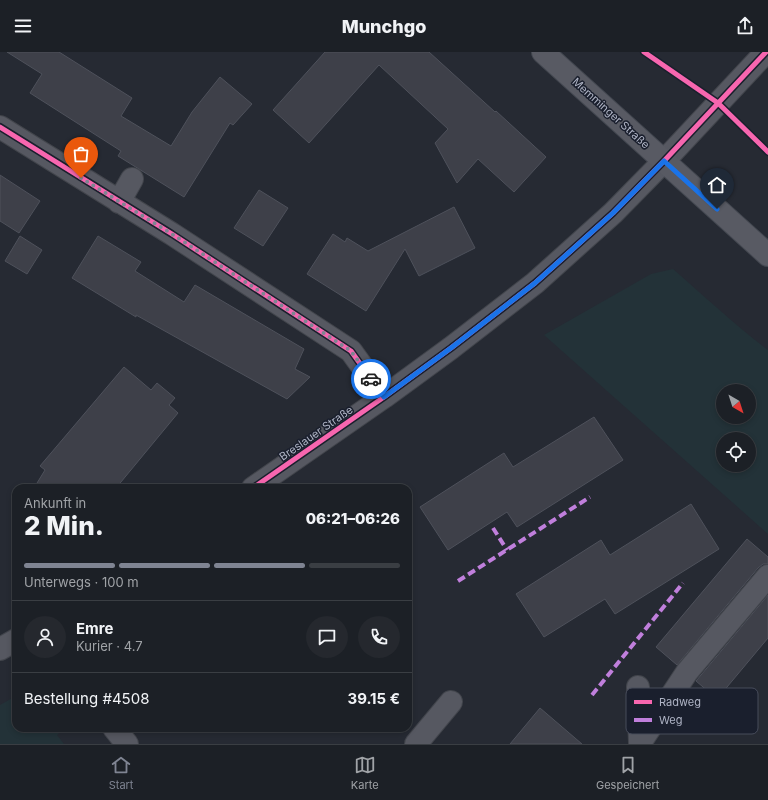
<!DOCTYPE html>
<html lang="de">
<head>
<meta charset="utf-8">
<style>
	:root { --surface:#1c2026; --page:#25282e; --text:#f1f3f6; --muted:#a0a3a7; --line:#3a3e43; --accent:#7f8492 }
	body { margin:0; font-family:Inter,sans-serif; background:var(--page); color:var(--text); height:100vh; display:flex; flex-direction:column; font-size:15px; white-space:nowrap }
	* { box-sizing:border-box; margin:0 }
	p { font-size:13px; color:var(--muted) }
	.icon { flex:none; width:22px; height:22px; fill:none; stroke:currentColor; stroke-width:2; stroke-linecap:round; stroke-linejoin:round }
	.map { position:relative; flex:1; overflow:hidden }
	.sheet { position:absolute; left:12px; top:432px; width:400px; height:248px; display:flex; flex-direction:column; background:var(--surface); border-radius:12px; box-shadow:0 2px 6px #0003,0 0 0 1px var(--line) }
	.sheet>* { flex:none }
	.needle { width:26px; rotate:141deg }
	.tools { position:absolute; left:716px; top:332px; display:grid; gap:8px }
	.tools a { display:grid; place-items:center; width:40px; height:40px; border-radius:50%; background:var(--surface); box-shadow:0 2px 6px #0003,0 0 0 1px var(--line); font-size:20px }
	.pin { position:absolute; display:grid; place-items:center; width:34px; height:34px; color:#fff; margin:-41px -17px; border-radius:50% 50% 50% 0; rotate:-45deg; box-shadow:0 0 4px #0007 }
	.pin .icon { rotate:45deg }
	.courier { position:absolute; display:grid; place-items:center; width:40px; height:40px; margin:-20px; border:3px solid #1a73e8; border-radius:50%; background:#fff; color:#222; box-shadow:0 1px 5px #0007 }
	.headline em { font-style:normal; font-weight:800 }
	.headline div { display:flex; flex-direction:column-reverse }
	.headline { display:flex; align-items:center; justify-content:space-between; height:68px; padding:0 12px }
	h1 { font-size:26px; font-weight:800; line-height:30px }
	.bar { display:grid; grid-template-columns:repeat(4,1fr); gap:6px 4px; align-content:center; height:48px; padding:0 12px }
	.bar i { height:5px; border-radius:3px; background:var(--line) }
	.bar .current { background:var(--accent) }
	.bar p { grid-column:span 4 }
	.line { display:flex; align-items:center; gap:10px; padding:0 12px; border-top:1px solid var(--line) }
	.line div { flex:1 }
	.round { display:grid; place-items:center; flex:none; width:42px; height:42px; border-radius:21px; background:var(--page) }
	header { display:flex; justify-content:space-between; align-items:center; height:52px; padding:0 12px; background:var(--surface); font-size:18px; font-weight:800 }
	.menu { display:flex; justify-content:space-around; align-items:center; height:56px; border-top:1px solid var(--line); background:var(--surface); font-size:11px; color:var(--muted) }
	.menu a { display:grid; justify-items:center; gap:2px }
	.menu .current { color:var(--accent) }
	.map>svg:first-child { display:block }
	.green { fill:#233238; fill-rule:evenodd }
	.building { fill:#3e4049; stroke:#4e515b }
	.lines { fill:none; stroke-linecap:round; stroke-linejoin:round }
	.minor-casing { stroke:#42454c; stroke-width:24 }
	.major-casing { stroke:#434750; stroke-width:24 }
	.minor { stroke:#565861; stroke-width:22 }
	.major { stroke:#585a63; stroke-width:22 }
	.quiet { stroke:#c07fdc; stroke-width:4; stroke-dasharray:8 4; stroke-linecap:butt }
	.cycleway-casing { stroke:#1a1f2d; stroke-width:8 }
	.cycleway { stroke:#f766af; stroke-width:5 }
	.done { stroke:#7f8492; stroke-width:4; stroke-dasharray:0 7.2 }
	.route { stroke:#1a73e8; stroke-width:5 }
	.labels { text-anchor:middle; stroke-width:3; stroke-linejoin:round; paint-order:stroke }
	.street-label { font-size:11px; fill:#afb4c5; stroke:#1a1f2d }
	.key { fill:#1a1f2d; stroke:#474c5b; stroke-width:1 }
	.key-label { font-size:11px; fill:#afb4c5 }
</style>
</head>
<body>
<header><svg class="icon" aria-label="menu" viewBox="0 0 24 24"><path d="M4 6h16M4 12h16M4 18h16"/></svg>Munchgo<svg class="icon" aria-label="share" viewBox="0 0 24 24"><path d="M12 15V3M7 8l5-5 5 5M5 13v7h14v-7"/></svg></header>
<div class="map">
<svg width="768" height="692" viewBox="0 0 768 692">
	<rect width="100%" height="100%" fill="#262a33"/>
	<path class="green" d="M 673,217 C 704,244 735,273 768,298 L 768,482 L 544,283 L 651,222 ZM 723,339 L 749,339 L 749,365 L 723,365 ZM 723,387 L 749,387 L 749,413 L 723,413 Z
		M 16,644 L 16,676 L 64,676 L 57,683 L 64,692 L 0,692 L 0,653 Z"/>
	<path class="building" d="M 7,0 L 59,0 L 132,46 L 121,64 L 171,94 L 192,60 L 220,25 L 252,52 L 233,73 L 230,71 L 184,145 L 118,104 L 121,99 L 30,41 L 42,22 Z
		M 325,0 L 429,0 L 495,60 L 496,59 L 546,105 L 514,140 L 478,107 L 457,131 L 435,91 L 448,77 L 379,13 L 309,91 L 273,58 Z
		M 0,123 L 40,149 L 19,181 L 0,169 Z
		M 259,138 L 288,156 L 263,194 L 234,176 Z
		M 454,155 L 475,196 L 419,224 L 405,197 L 366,259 L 307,222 L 333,182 L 345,190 L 347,186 L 368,199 Z
		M 20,184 L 42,198 L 27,222 L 5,209 Z
		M 98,184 L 141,210 L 135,219 L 184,250 L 195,233 L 304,297 L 295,317 L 310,325 L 287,347 L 136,263 L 136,265 L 72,226 Z
		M 124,315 L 151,338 L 157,331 L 175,346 L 169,353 L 178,361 L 116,436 L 34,436 L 45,418 L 40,414 Z
		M 594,365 L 623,408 L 517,475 L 507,460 L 448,498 L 420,455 L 504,401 L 513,415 Z
		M 691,452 L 719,497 L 615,562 L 605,547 L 544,585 L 516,542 L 601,488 L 610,503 Z
		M 747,487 L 768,505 L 768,512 L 763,512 L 758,516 L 677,613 L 656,595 Z
		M 768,543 L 768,586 L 717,647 L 696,629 Z
		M 540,656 L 582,692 L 510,692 Z"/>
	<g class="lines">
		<g class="minor-casing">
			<path id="minor" d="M 0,75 L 172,182 L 351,299 L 384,345
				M 119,150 L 132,127
				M 253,436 L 384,345 L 451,296 L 535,231 L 613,161 L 664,109 L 766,0
				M 0,597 L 16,588
				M 638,635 L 640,691 L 640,692
				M 114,676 L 127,692
				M 640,691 L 687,620 L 768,524
				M 416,692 L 451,650"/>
		</g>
		<g class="major-casing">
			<path id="major" d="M 543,0 L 768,203"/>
		</g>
		<use href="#minor" class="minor"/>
		<use href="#major" class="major"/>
		<path class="quiet" d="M 493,476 L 507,498
			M 458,529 L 590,445
			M 592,643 L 683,531"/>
		<g class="cycleway-casing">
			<path id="cycleway" d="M 644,0 L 718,51 L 768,100
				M 0,75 L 172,182 L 351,299 L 384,345
				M 253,436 L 384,345 L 451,296 L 535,231 L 613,161 L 664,109 L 766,0"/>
		</g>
		<use href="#cycleway" class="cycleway"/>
	</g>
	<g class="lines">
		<path class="done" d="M 81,126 L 172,182 L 351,299 L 371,327"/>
		<path class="route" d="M 371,327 L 384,345 L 451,296 L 535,231 L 613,161 L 664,109 L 717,157"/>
	</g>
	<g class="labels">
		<g class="street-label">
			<text transform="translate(611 61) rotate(42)" y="4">Memminger Straße</text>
			<text transform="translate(316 381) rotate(-35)" y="4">Breslauer Straße</text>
		</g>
	</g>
	<rect x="626" y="636" width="132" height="46" rx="6" class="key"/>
	<rect x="634" y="648" width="18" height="4" fill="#f766af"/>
	<rect x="634" y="666" width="18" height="4" fill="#c07fdc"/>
	<g class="key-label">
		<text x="659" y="654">Radweg</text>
		<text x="659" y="672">Weg</text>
	</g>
</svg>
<div class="tools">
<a><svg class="needle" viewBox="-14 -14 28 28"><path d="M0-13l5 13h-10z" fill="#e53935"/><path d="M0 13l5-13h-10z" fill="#a0a3a7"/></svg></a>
<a><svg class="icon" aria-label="locate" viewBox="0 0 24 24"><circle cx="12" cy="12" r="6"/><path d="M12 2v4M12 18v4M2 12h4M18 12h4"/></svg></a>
</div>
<div class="pin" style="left:81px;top:126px;background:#ea580c"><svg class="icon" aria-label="bag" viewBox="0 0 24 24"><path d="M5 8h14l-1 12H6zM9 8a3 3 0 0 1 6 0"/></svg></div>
<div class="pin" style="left:717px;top:157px;background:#1f2937"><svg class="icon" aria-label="home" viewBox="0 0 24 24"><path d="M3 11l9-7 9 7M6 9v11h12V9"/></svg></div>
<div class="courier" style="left:371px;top:327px"><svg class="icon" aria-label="car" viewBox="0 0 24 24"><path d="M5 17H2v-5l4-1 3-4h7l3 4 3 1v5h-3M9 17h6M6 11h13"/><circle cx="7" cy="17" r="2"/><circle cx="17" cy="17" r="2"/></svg></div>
<section class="sheet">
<div class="headline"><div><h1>2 Min.</h1><p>Ankunft in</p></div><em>06:21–06:26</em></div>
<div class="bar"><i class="current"></i><i class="current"></i><i class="current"></i><i></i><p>Unterwegs · 100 m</p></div>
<div class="line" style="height:72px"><a class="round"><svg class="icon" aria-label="person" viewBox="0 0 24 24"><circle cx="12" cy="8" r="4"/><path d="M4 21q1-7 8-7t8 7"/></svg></a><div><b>Emre</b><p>Kurier · 4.7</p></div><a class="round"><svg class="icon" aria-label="chat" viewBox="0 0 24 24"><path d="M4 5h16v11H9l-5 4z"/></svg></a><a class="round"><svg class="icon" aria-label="phone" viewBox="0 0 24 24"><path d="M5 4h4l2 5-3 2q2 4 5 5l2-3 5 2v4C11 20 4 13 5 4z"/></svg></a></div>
<div class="line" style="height:52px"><div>Bestellung #4508</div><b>39.15 €</b></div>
</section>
</div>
<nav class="menu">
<a class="current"><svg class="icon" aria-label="home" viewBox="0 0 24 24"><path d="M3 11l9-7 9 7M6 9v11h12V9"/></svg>Start</a>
<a><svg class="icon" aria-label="map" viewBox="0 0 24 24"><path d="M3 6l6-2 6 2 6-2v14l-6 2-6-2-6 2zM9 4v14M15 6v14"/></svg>Karte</a>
<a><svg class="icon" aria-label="saved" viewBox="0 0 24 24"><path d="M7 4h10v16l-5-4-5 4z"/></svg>Gespeichert</a>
</nav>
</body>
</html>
